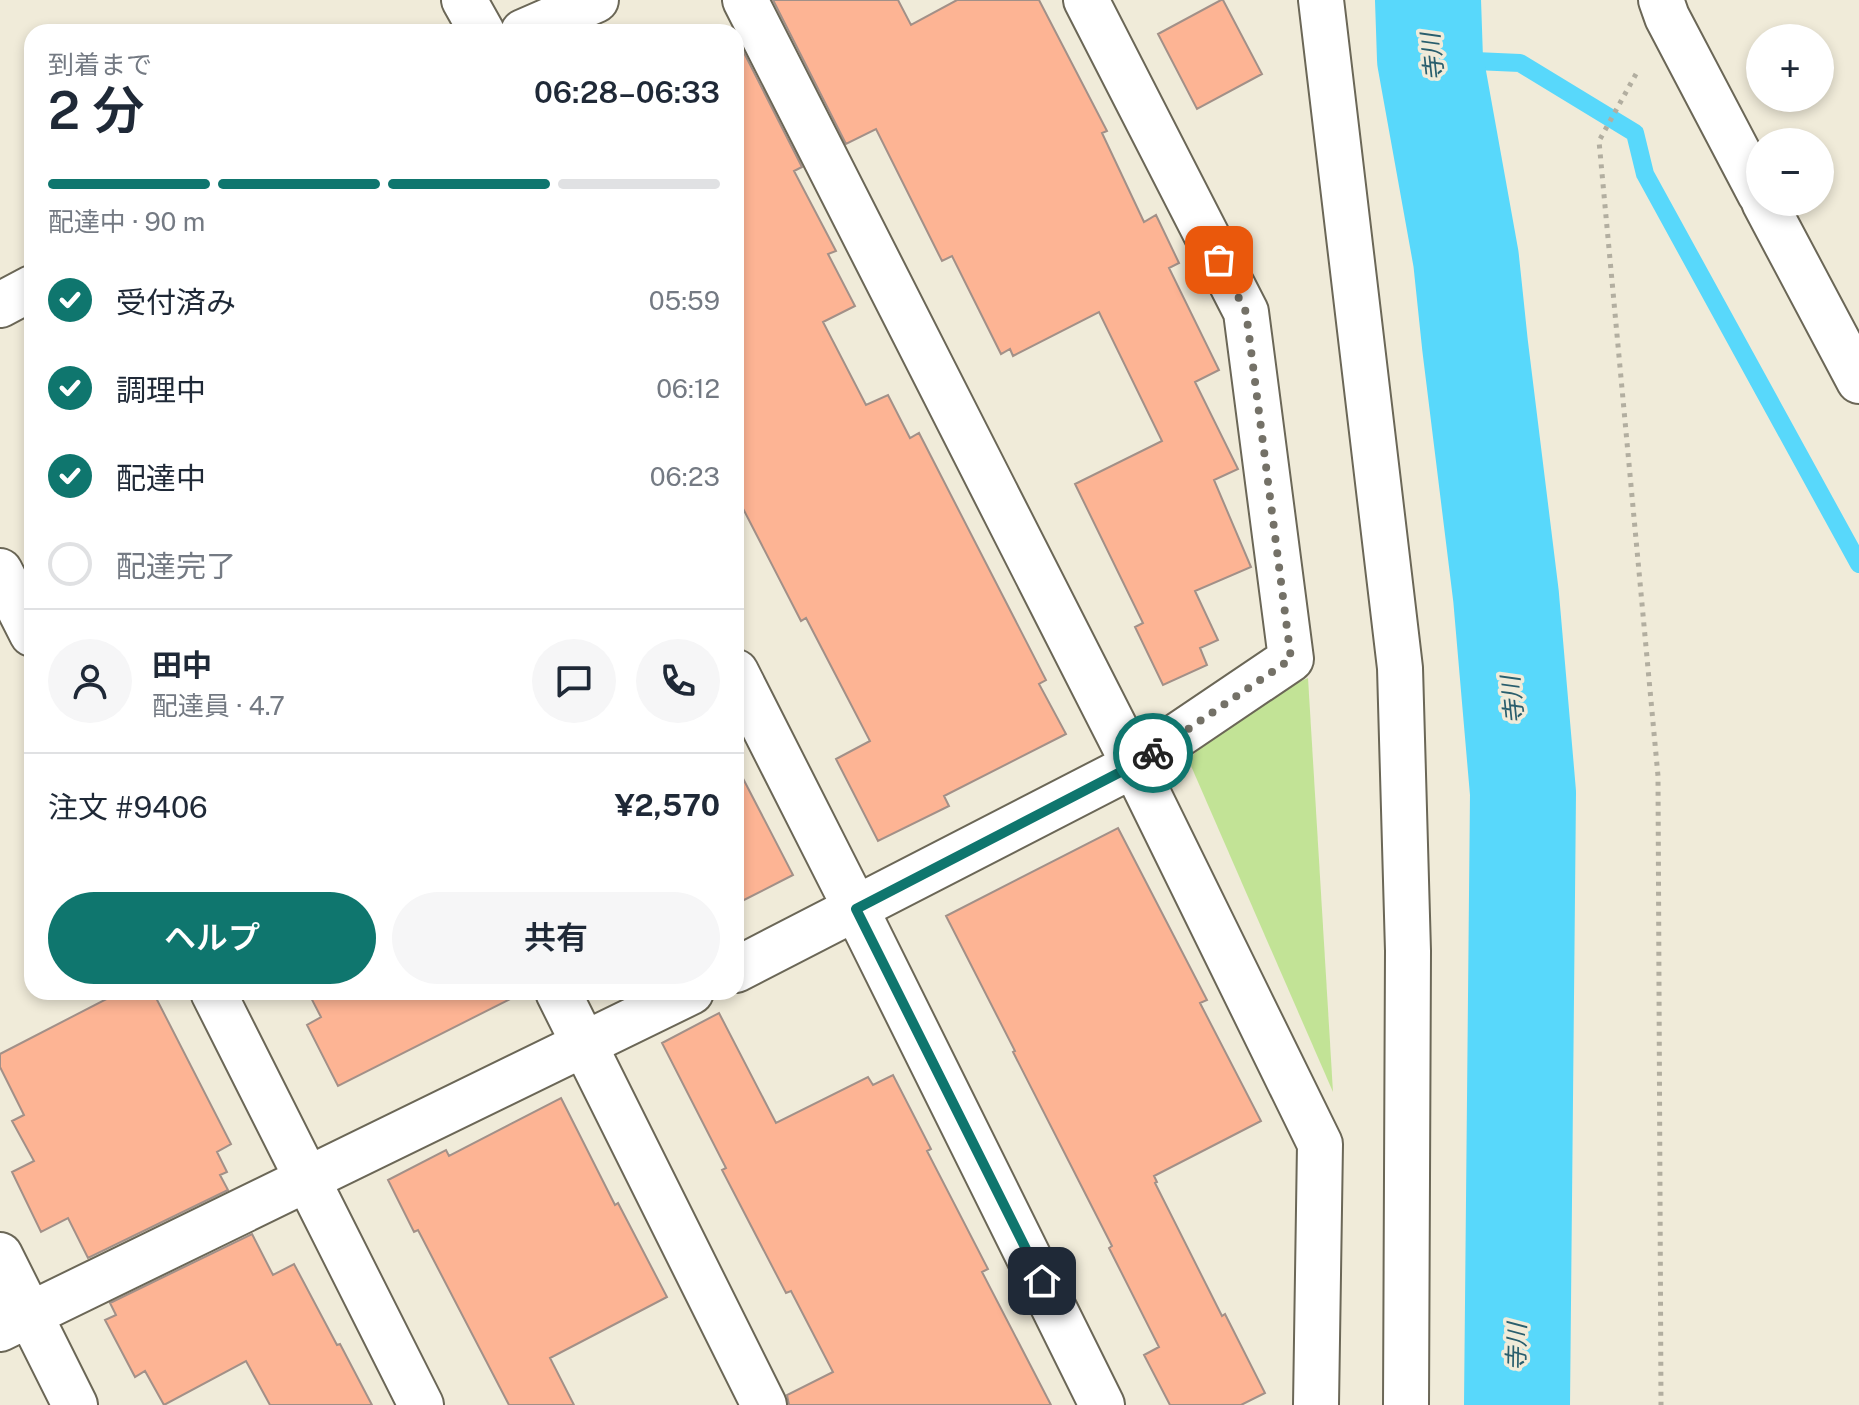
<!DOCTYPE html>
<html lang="ja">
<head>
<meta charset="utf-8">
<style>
	:root { --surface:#fff; --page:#f6f6f7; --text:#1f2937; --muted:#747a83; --line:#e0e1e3; --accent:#0f766e }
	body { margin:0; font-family:"Public Sans","Noto Sans JP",sans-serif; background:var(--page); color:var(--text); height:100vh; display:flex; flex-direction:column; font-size:30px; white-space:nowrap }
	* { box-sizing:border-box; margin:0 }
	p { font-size:26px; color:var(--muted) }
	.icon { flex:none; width:44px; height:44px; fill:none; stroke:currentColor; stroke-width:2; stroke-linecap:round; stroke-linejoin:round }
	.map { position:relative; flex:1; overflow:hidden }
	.drawer { position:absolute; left:24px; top:24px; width:720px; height:976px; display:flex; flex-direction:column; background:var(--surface); border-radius:24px; box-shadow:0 4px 12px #0003 }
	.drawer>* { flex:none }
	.tools { position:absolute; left:1746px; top:24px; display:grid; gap:16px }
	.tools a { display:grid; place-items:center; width:88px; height:88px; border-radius:50%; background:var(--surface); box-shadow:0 4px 12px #0003; font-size:40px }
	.pin { position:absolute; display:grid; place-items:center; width:68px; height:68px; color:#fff; margin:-34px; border-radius:16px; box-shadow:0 4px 12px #0006 }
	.courier { position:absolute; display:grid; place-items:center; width:80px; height:80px; margin:-40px; border:6px solid #0f766e; border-radius:50%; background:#fff; color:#222; box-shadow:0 2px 10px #0007 }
	.headline em { font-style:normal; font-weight:600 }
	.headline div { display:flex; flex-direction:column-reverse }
	.headline { display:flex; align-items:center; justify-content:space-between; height:136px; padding:0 24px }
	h1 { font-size:52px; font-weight:600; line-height:60px }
	.bar { display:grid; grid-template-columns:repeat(4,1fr); gap:12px 8px; align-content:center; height:96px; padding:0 24px }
	.bar i { height:10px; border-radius:6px; background:var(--line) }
	.bar .selected { background:var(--accent) }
	.bar p { grid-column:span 4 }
	.line { display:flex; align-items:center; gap:20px; padding:0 24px; border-top:2px solid var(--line) }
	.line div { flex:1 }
	.round { display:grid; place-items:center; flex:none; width:84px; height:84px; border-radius:42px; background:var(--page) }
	ol { padding:0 24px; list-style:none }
	li { display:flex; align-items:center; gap:24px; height:88px }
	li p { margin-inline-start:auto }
	li .icon { padding:8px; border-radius:50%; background:var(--accent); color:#fff; stroke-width:4 }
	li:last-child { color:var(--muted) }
	li i { width:44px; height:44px; border:4px solid var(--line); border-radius:50% }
	.primary-button { display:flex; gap:16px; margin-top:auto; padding:16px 24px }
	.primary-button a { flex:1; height:92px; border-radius:48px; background:var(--accent); color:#fff; font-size:32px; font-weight:600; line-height:92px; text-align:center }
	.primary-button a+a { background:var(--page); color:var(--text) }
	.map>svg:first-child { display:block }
	.green { fill:#c2e396 }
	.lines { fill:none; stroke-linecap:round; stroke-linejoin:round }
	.stream { stroke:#58d8fb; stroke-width:18 }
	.river { stroke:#58d8fb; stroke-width:106 }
	.building { fill:#fdb494; stroke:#a29088; stroke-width:2 }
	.street-casing { stroke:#6b6757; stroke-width:48 }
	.secondary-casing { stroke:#6b6757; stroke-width:48 }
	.path { stroke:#b2aea0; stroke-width:5; stroke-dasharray:4 6; stroke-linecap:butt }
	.street { stroke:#fff; stroke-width:44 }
	.secondary { stroke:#fff; stroke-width:44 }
	.done { stroke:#747167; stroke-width:8; stroke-dasharray:0 14.4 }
	.route { stroke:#0f766e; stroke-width:10 }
	.labels { text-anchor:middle; stroke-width:7; stroke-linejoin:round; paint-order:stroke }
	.water-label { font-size:24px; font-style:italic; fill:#295e6d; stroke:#f0ebd9 }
</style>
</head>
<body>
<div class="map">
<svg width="1859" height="1405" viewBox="0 0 1859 1405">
	<rect width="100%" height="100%" fill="#f0ebd9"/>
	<path class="green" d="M 1308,678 L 1333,1092 L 1188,759 L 1254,702 Z"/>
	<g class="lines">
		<path class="stream" d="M 1430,59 L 1520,63 L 1635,133 L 1645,174 L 1859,564"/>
		<path class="river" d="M 1428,0 L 1430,59 L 1466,259 L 1475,345 L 1506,596 L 1523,793 L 1517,1405"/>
	</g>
	<path class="building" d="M 773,0 L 898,0 L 911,25 L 957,0 L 1039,0 L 1107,131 L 1102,133 L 1144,222 L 1156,215 L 1179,263 L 1169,268 L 1219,370 L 1195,382 L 1238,469 L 1214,480 L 1251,567 L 1195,591 L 1218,640 L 1200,648 L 1207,665 L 1163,685 L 1135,627 L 1143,623 L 1075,484 L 1162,441 L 1099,312 L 1013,356 L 1010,349 L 1001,354 L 952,256 L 942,261 L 876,129 L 846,144 Z
		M 1221,0 L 1223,0 L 1262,74 L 1197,109 L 1158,34 Z
		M 736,37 L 802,167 L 794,171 L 836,251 L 828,254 L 855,306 L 823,322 L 866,405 L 888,395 L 910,438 L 919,433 L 1046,680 L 1039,684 L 1066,734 L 944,796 L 949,806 L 878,841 L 836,759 L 870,741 L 806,618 L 801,621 L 736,495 Z
		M 736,765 L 793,875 L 736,904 Z
		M 1118,828 L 1207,1000 L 1200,1003 L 1261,1121 L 1154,1176 L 1157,1182 L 1155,1183 L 1222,1316 L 1225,1314 L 1265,1393 L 1241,1405 L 1170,1405 L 1144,1355 L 1159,1347 L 1109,1248 L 1112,1246 L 1013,1052 L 1015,1051 L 946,916 Z
		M 120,992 L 153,992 L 231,1144 L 217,1152 L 227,1172 L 220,1175 L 228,1190 L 88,1258 L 68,1218 L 41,1232 L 12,1172 L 34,1161 L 12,1121 L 24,1115 L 0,1067 L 0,1054 Z
		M 308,992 L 524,992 L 338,1086 L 307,1025 L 321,1017 Z
		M 719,1013 L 776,1123 L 868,1077 L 873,1085 L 893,1075 L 931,1149 L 927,1151 L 988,1269 L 982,1272 L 1051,1405 L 789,1405 L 787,1395 L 833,1372 L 791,1291 L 786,1293 L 722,1170 L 726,1168 L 662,1043 Z
		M 561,1098 L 615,1205 L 618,1203 L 667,1297 L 550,1358 L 574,1405 L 509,1405 L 418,1230 L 414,1232 L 388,1180 L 446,1150 L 449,1156 Z
		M 252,1234 L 273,1275 L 294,1264 L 337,1345 L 340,1344 L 372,1405 L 270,1405 L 246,1361 L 164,1405 L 145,1371 L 135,1377 L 105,1320 L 116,1315 L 110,1303 Z"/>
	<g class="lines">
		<g class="street-casing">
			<path id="street" d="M 464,0 L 482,32
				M 745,0 L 1134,765 L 1320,1144 L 1316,1405
				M 1321,0 L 1400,668 L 1408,951 L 1406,1405
				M 523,32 L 596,0
				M 0,305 L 32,288
				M 0,571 L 32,634
				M 736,672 L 856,909 L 1102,1405
				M 736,970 L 1134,765 L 1291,659 L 1246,312 L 1086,0
				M 213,992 L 421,1405
				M 558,992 L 764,1405
				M 0,1255 L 75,1405
				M 0,1329 L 691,992"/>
		</g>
		<g class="secondary-casing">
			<path id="secondary" d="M 1661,0 L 1667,17 L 1760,194
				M 1764,202 L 1859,381"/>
		</g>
		<path class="path" d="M 1636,74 L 1599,141 L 1658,776 L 1661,1405"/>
		<use href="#street" class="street"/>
		<use href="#secondary" class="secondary"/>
	</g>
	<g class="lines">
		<path class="done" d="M 1153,753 L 1291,659 L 1246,312 L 1219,260"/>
		<path class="route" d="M 1042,1281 L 856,909 L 1134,765 L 1153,753"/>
	</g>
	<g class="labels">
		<g class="water-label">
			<text transform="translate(1433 57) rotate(-96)" y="8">寺川</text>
			<text transform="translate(1513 700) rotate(-96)" y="8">寺川</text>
			<text transform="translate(1517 1347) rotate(-89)" y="8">寺川</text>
		</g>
	</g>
</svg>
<div class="tools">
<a>+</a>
<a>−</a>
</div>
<div class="pin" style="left:1219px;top:260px;background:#ea580c"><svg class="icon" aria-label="bag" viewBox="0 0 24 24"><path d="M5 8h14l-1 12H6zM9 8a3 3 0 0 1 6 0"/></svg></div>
<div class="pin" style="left:1042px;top:1281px;background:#1f2937"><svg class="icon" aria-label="home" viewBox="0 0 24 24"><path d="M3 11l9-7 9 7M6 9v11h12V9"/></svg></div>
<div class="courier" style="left:1153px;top:753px"><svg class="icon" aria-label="bike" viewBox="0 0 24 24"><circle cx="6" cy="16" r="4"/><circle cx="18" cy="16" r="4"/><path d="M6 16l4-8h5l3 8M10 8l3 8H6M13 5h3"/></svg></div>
<section class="drawer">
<div class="headline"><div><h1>2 分</h1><p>到着まで</p></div><em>06:28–06:33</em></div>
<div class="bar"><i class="selected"></i><i class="selected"></i><i class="selected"></i><i></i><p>配達中 · 90 m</p></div>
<ol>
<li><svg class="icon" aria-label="check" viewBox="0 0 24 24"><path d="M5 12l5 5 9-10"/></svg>受付済み<p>05:59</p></li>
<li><svg class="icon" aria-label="check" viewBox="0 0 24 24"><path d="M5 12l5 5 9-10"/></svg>調理中<p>06:12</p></li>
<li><svg class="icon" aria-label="check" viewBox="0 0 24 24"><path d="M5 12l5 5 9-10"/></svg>配達中<p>06:23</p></li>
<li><i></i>配達完了</li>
</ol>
<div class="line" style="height:144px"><a class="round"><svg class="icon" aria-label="person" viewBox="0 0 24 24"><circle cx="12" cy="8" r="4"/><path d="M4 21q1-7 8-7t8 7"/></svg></a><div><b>田中</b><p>配達員 · 4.7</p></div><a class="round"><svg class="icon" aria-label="chat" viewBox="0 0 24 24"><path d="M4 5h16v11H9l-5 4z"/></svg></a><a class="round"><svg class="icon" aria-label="phone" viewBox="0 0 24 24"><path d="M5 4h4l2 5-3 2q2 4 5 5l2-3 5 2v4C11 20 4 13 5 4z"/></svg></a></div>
<div class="line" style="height:104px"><div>注文 #9406</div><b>¥2,570</b></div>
<div class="primary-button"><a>ヘルプ</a><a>共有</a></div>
</section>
</div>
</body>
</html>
